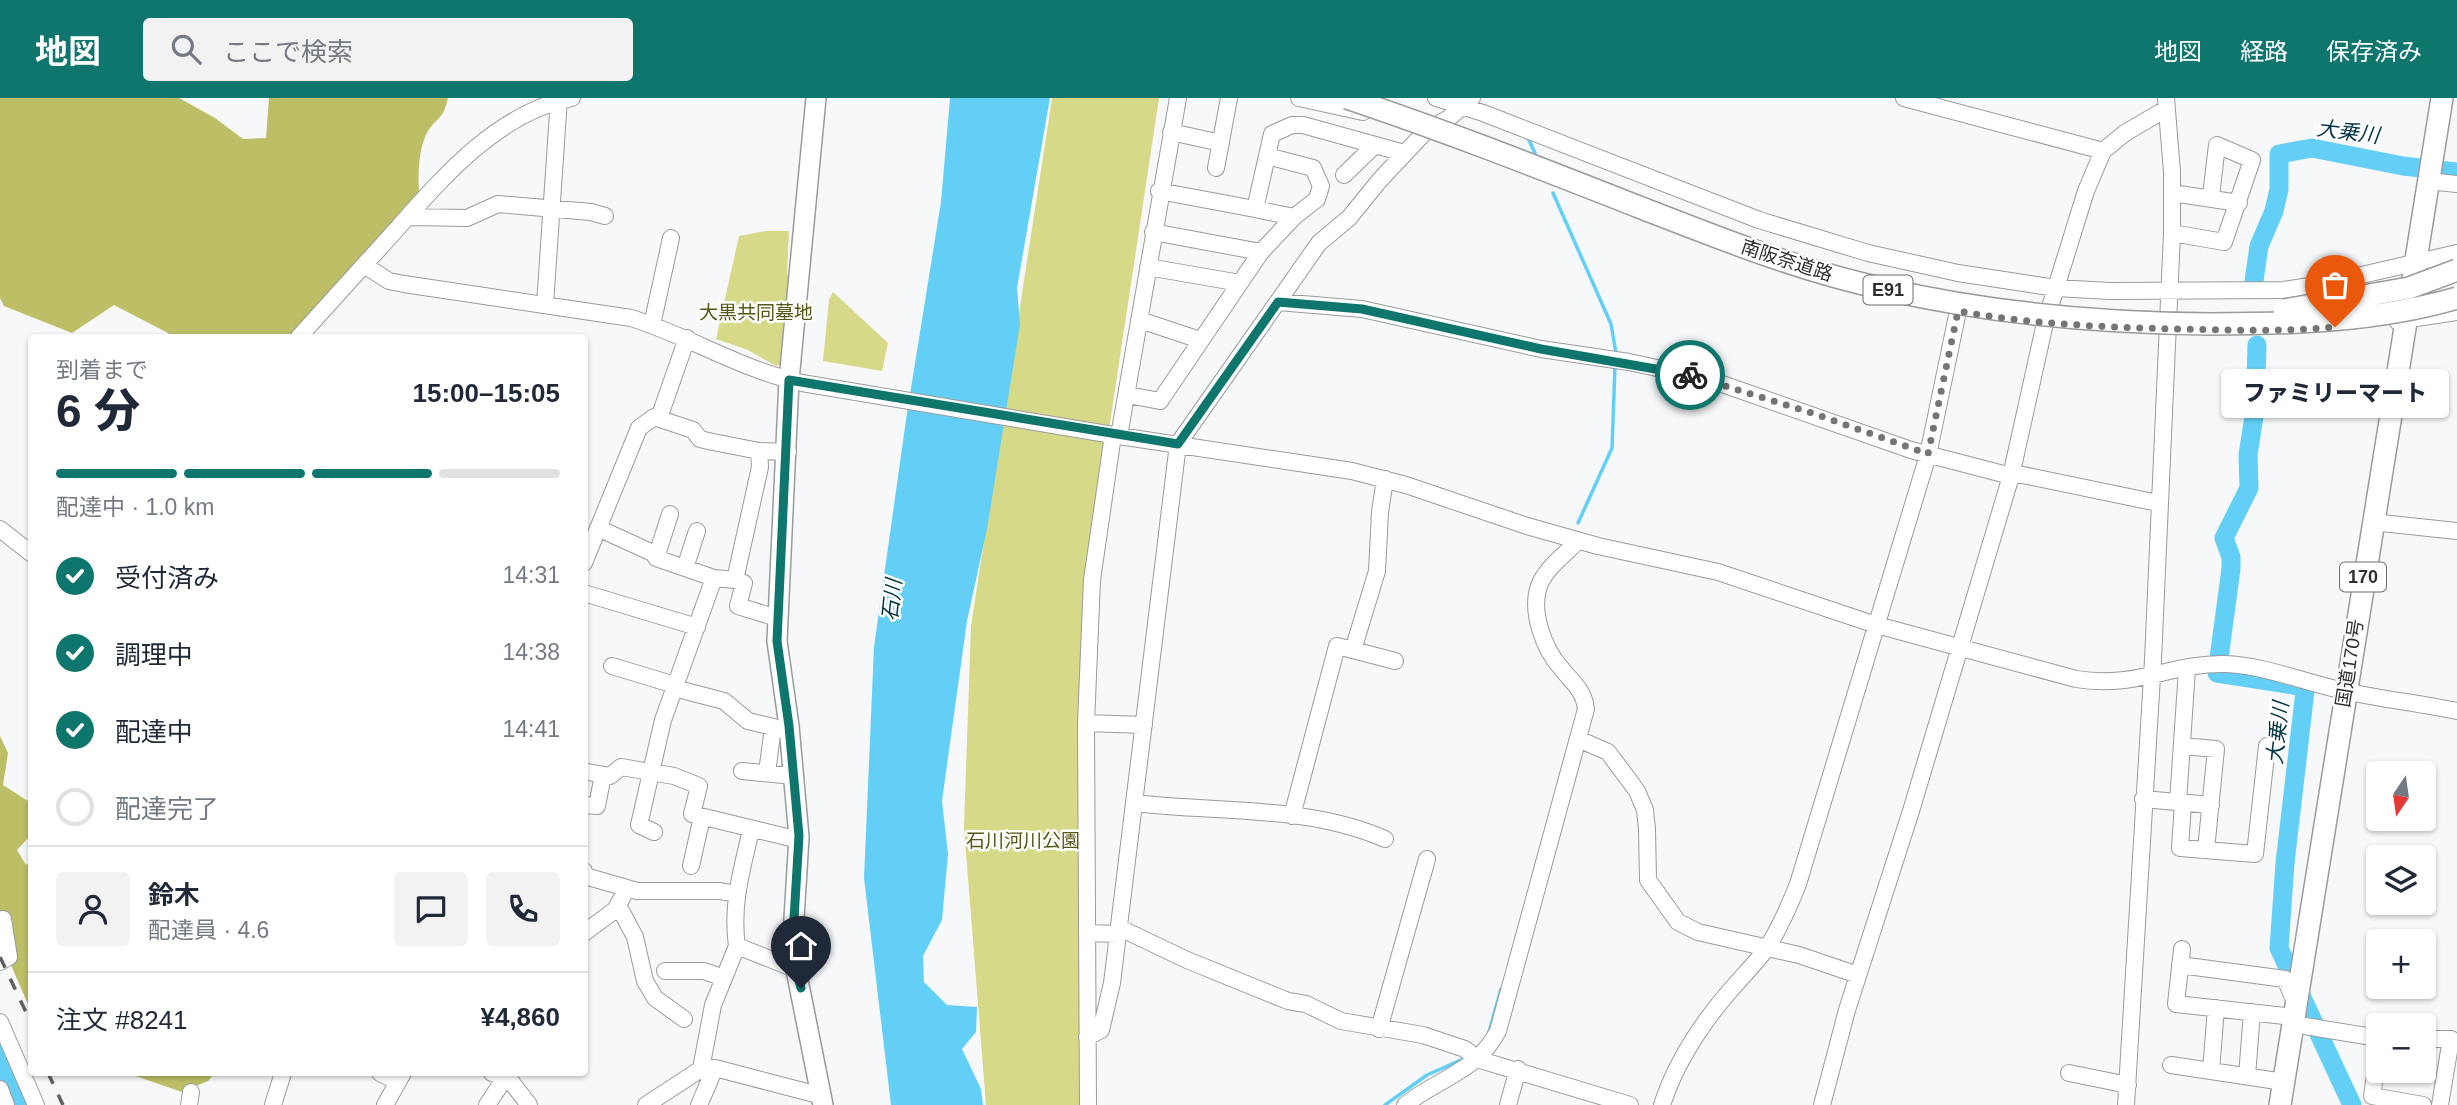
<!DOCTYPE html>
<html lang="ja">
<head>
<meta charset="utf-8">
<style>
	:root { --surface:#fff; --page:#f2f2f3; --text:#1f2937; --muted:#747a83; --line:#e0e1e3; --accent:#0f766e }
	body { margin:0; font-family:Helvetica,"Noto Sans JP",sans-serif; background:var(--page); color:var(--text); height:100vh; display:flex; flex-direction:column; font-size:26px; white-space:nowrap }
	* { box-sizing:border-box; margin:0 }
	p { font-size:23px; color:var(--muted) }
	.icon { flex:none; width:38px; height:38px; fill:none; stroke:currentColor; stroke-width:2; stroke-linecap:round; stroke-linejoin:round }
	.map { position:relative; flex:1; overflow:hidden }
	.drawer { position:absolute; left:28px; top:236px; width:560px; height:742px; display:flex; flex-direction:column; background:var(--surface); border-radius:7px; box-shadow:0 2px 5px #0004 }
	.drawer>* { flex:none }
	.needle { width:46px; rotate:193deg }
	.fabs { position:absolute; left:2366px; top:663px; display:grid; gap:14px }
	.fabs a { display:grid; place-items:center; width:70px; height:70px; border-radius:7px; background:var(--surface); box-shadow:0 2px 5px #0004; font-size:35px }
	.pin { position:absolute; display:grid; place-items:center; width:60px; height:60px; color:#fff; margin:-72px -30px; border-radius:50% 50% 50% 0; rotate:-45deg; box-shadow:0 0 7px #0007 }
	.pin .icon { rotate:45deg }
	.courier { position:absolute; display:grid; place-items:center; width:70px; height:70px; margin:-35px; border:5px solid #0f766e; border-radius:50%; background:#fff; color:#222; box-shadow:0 2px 9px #0007 }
	.bubble { position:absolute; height:49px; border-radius:7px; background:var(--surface); box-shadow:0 2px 5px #0004; font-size:23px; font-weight:800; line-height:49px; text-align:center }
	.overview em { font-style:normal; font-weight:800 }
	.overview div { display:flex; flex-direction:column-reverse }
	.overview { display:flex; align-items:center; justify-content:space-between; height:119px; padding:0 28px }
	h1 { font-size:46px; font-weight:800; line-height:52px }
	.bar { display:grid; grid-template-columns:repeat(4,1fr); gap:10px 7px; align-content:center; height:84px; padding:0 28px }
	.bar i { height:9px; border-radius:5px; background:var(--line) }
	.bar .selected { background:var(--accent) }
	.bar p { grid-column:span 4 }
	.line { display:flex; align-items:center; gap:18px; padding:0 28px; border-top:2px solid var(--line) }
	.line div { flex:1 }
	.round { display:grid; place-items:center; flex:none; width:74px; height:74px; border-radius:7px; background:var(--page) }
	ol { padding:0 28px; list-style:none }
	li { display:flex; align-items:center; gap:21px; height:77px }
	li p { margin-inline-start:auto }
	li .icon { padding:7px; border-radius:50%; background:var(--accent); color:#fff; stroke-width:4 }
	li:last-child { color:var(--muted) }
	li i { width:38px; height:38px; border:4px solid var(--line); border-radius:50% }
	header { display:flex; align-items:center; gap:42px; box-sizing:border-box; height:98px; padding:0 35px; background:var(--accent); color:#fff }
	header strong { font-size:33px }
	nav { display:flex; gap:38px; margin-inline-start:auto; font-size:24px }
	.search { width:490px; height:63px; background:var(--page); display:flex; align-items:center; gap:18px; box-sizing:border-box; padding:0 24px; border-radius:7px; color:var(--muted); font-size:26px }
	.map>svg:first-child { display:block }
	.green { fill:#d6d988 }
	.forest { fill:#bcbf66 }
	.water { fill:#64cff6 }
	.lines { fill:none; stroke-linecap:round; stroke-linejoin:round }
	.stream { stroke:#64cff6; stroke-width:3.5 }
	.river { stroke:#64cff6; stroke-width:19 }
	.minor-casing { stroke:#999b9c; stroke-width:18 }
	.major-casing { stroke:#999b9c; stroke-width:22 }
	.highway-casing { stroke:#999b9c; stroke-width:24 }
	.minor { stroke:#fff; stroke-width:16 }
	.major { stroke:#fff; stroke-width:19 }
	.highway { stroke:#fff; stroke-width:21 }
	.rail { stroke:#5f5f60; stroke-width:3.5; stroke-dasharray:12 12; stroke-linecap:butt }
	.highway-bridge-casing { stroke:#999b9c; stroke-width:24; stroke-linecap:butt }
	.highway-bridge { stroke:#fff; stroke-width:21 }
	.done { stroke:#757576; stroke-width:7; stroke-dasharray:0 12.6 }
	.route { stroke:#0f766e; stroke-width:9 }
	.labels { text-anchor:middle; stroke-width:5; stroke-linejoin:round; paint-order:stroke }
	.shield { fill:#fff; stroke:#6d6d6e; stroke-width:2 }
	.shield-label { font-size:18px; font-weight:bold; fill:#2f2f30 }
	.street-label { font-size:19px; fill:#2f2f30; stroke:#fff }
	.park-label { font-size:19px; fill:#575817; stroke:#fff }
	.water-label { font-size:21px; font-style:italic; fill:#043747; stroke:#fff }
</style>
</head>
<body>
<header>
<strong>地図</strong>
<div class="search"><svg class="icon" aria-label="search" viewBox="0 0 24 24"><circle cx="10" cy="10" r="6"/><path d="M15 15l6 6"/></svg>ここで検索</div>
<nav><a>地図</a><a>経路</a><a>保存済み</a></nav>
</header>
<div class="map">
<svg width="2457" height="1007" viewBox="0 0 2457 1007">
	<rect width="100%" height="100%" fill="#f6f8f9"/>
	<path class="green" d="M 1052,0 L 1159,0 L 1088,471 L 1083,1007 L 986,1007 L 964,729 L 971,528 Z
		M 766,133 L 789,133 L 787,177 L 794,179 L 782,266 L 776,268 L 748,252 L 716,241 L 739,138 Z
		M 833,194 L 888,245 L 882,273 L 823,263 L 829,202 Z"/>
	<path class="forest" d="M 0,0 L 179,0 L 215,20 L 243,41 L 266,40 L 269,0 L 448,0 C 443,22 438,18 428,33 C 418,50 418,77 419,96 L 287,240 L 172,240 L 168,235 L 114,207 L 72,235 L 4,208 L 0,200 Z
		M 0,638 L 8,655 L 3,687 L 31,705 L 31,737 L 17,752 L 26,767 L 31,763 L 31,913 L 0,842 Z
		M 127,975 L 215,975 L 208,983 L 182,994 Z"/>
	<path class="water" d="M 950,0 L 1050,0 L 1017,190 L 1020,226 L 987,431 L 967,523 L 942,703 L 948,756 L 942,822 L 923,858 L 924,884 L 947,907 L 977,909 L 976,934 L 962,951 L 981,991 L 983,1007 L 891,1007 L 864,780 L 874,549 L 907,315 L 941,104 Z
		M 0,931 L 28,1007 L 9,1007 L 0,983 Z"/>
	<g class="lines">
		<path class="stream" d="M 1527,38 L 1535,55
			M 1553,95 L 1611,226 L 1616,255
			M 1578,425 L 1612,350 L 1615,268
			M 1489,934 L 1501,891
			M 1385,1007 L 1427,977 L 1463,961"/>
		<path class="river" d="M 2254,183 L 2259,148 L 2274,113 L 2279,91 L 2279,56 L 2312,50 L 2403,68 L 2457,74
			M 2257,247 L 2255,312 L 2248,357 L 2249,390 L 2224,440 L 2231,459 L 2231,471 L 2217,575 L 2299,588 L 2305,593 L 2285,765 L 2279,850 L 2352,1007"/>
		<g class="minor-casing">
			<path id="minor" d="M 1299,0 L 1363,14
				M 1436,0 L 1483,15 L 1759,122 L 1868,155 L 1958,175 L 2056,190 L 2110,193 L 2283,192 L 2323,186 L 2457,155
				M 1904,0 L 2103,53
				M 1171,34 L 1221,45
				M 1267,58 L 1313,70 L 1321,88 L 1317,101 L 1294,119
				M 1216,70 L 1229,0
				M 1344,77 L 1375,47
				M 2428,83 L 2457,86
				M 1159,93 L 1255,111
				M 2172,95 L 2239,105
				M 410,119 L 467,120 L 498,106 L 591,114 L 605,118
				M 1153,134 L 1261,154
				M 2172,135 L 2224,144 L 2252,62 L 2217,47 L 2211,98
				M 364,167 C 423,105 484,17 572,0
				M 1148,169 L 1240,185
				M 1278,204 L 1362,211 L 1541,251 L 1629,264 L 1708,281 L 1911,352 L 2011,378 L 2018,376 L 2158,405
				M 545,207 L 559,0
				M 1140,222 L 1200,242
				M 2397,223 L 2457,214
				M 652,227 L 671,140
				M 298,240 L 364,167 L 389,183 L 404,186 L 631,220 C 689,238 742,272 802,285 L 1119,338 L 1352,373 L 1406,387 L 1527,428 L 1598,448 L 1718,474 L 1873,526 L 2076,581 C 2135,591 2171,565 2225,566 C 2262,567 2304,584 2340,592 C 2379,601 2418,605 2457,613
				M 1128,297 L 1160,303 L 1261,154 L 1294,119 L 1255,111 L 1272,36 L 1292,27 L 1303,27 L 1404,55
				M 659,320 L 687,240
				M 1119,338 L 1178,0
				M 1385,381 L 1380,414 L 1377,473 L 1353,552 L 1395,563
				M 670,416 L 656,460 L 714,480 L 735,482 L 760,369 L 759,353
				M 2372,424 L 2457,433
				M 598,430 L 657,457
				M 0,431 L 32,456
				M 584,465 L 639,330 L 654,319 L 693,332 L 700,341 L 713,344 L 759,353 L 788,354
				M 685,470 L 697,433
				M 735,482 L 744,485 L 738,508 L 777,520
				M 584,495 L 697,529
				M 612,568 L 675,587
				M 674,590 L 724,603 L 748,623 L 790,633
				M 1086,625 L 1144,627
				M 1578,641 L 1608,654 L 1637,693 L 1645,712 L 1647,731 L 1648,782 L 1678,824 L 1698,834 L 1799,857 L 1858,877
				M 2182,648 L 2216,651 L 2206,752
				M 742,673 L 794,678
				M 588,674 L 610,678 L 621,669 L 674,678 L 699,688 L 692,716 L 799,742
				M 767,675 L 773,629
				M 2143,701 L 2211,707
				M 2178,704 L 2187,571
				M 1135,705 C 1218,715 1307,707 1385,741
				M 2183,705 L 2180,750 L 2255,756 L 2267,648
				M 584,707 L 597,708 L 603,677
				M 1292,718 L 1337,548 L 1353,552
				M 751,732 C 742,771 731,807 737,848 L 790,869 L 795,867
				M 654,734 L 639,727 L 663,622 L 714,480
				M 691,768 L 702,719
				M 584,773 L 585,778 L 637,793 L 720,793 L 736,796
				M 618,807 L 635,839 L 645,883 L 655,900 L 684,921
				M 1120,830 L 1187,862 L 1288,903 L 1306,906 L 1341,923 L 1423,937 L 1465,951 L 1477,961 L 1630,1007
				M 584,835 L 615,812 L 623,798
				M 1087,835 L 1119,836
				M 2182,851 L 2176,906 L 2294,919
				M 0,864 L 9,859 L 3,821
				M 2180,867 L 2285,881 L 2296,906
				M 665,873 L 704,873 L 724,880
				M 0,924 L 36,1007
				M 2293,926 L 2378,940
				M 1379,931 L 1427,761
				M 1087,939 L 1101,932 L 1112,885 L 1178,346 L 1319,145 L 1349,120 L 1379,83 L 1425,34 L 1449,20 L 1472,0
				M 2424,941 L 2451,941 L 2440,1007
				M 2378,957 L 2372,998 L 2423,1007
				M 2171,967 L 2284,984
				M 701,971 L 713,907 L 737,848
				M 2211,973 L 2216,910
				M 380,975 L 398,984
				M 492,975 L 509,981 L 529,1007
				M 2069,975 L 2128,987
				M 2247,978 L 2252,914
				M 0,991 L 6,1007
				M 189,1007 L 191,994
				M 273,1007 L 283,975
				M 385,1007 L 403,975
				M 487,1007 L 505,980
				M 646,1007 L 701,971 L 715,970 L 822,998
				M 699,1007 L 715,970
				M 1088,1007 L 1086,625 L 1092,482 L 1113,337
				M 1405,1007 C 1437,981 1478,973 1498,933 L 1586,611 C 1584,592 1572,584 1561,570 C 1544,551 1530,514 1539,488 C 1545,471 1565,456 1578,443
				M 1508,1007 L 1518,971
				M 1662,1007 C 1676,964 1699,929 1728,895 C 1741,880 1755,866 1767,850 C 1780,829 1789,809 1798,786 L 1928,357 L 1958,213
				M 1822,1007 L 1847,912 L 1911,713 L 2011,378 L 2045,225 L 2086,93 L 2103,53 L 2125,35 L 2166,11
				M 2126,1007 L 2153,562 L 2172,135 L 2172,74 L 2166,0"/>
		</g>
		<g class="major-casing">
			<path id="major" d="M 816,0 L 789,282 L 777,543 L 789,628 L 799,739 L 793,837 L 795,867 L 823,1007"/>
		</g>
		<g class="highway-casing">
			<path id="highway" d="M 2280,1007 L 2442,0"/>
		</g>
		<use href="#minor" class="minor"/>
		<use href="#major" class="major"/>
		<use href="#highway" class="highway"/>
		<path class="rail" d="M 0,859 L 32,927
			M 48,975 L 63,1007"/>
		<g class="highway-bridge-casing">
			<path id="highway-bridge" d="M 1347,0 C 1446,33 1542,71 1639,109 C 1719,140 1800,173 1885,191 C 1993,216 2100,225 2211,226 C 2293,226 2378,223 2457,200
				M 2284,212 L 2409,190 L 2457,172"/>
		</g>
		<use href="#highway-bridge" class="highway-bridge"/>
	</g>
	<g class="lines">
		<path class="done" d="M 1690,277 L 1815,316 L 1928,356 L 1958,213 C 2030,226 2102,229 2175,231 C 2229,232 2282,234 2335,229"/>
		<path class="route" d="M 801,890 L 795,867 L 793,837 L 799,738 L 789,628 L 777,543 L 789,282 L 1178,346 L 1278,204 L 1362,211 L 1541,251 L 1690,277"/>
	</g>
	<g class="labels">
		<g class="shield">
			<rect x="1863.5" y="177.5" width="49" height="29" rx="5"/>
			<rect x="2340" y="464.5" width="46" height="29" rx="5"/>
		</g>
		<g class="shield-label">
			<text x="1888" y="198">E91</text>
			<text x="2363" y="485">170</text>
		</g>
		<g class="street-label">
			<text transform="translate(1787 162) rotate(18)" y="7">南阪奈道路</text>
			<text transform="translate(2349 565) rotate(-81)" y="7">国道170号</text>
		</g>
		<g class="park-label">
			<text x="756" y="221">大黒共同墓地</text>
			<text x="1023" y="749">石川河川公園</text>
		</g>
		<g class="water-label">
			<text transform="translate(2348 34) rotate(7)" y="7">大乗川</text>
			<text transform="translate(892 502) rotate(-84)" y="7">石川</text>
			<text transform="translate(2278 635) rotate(-84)" y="7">大乗川</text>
		</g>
	</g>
</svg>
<div class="fabs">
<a><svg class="needle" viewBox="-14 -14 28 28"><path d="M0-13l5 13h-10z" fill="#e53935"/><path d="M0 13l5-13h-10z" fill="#747a83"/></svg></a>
<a><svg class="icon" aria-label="layers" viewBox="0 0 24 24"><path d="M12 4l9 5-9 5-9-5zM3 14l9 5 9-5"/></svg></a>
<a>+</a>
<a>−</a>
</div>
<div class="pin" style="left:2335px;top:229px;background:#ea580c"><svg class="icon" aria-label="bag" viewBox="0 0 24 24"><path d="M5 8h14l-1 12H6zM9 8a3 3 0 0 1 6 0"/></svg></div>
<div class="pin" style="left:801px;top:890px;background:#1f2937"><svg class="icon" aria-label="home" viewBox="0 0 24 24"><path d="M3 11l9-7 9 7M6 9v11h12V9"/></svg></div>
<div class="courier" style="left:1690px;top:277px"><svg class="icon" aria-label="bike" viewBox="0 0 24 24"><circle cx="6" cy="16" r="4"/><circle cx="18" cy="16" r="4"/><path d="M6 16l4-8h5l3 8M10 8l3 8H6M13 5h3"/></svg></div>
<div class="bubble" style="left:2221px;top:271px;width:228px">ファミリーマート</div>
<section class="drawer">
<div class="overview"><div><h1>6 分</h1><p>到着まで</p></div><em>15:00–15:05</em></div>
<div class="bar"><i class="selected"></i><i class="selected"></i><i class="selected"></i><i></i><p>配達中 · 1.0 km</p></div>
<ol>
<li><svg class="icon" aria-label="check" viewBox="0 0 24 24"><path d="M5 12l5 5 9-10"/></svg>受付済み<p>14:31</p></li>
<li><svg class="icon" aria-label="check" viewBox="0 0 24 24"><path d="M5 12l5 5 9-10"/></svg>調理中<p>14:38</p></li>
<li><svg class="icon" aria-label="check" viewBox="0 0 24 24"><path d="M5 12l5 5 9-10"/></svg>配達中<p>14:41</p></li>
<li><i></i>配達完了</li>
</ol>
<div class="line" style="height:126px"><a class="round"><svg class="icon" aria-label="person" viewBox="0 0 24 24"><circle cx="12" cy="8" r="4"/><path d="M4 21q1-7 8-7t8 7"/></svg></a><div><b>鈴木</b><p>配達員 · 4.6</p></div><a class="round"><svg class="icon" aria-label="chat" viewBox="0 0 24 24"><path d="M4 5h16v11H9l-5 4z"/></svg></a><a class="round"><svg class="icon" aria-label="phone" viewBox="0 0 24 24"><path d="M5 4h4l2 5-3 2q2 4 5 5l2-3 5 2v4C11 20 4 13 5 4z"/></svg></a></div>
<div class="line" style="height:91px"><div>注文 #8241</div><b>¥4,860</b></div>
</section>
</div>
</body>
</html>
